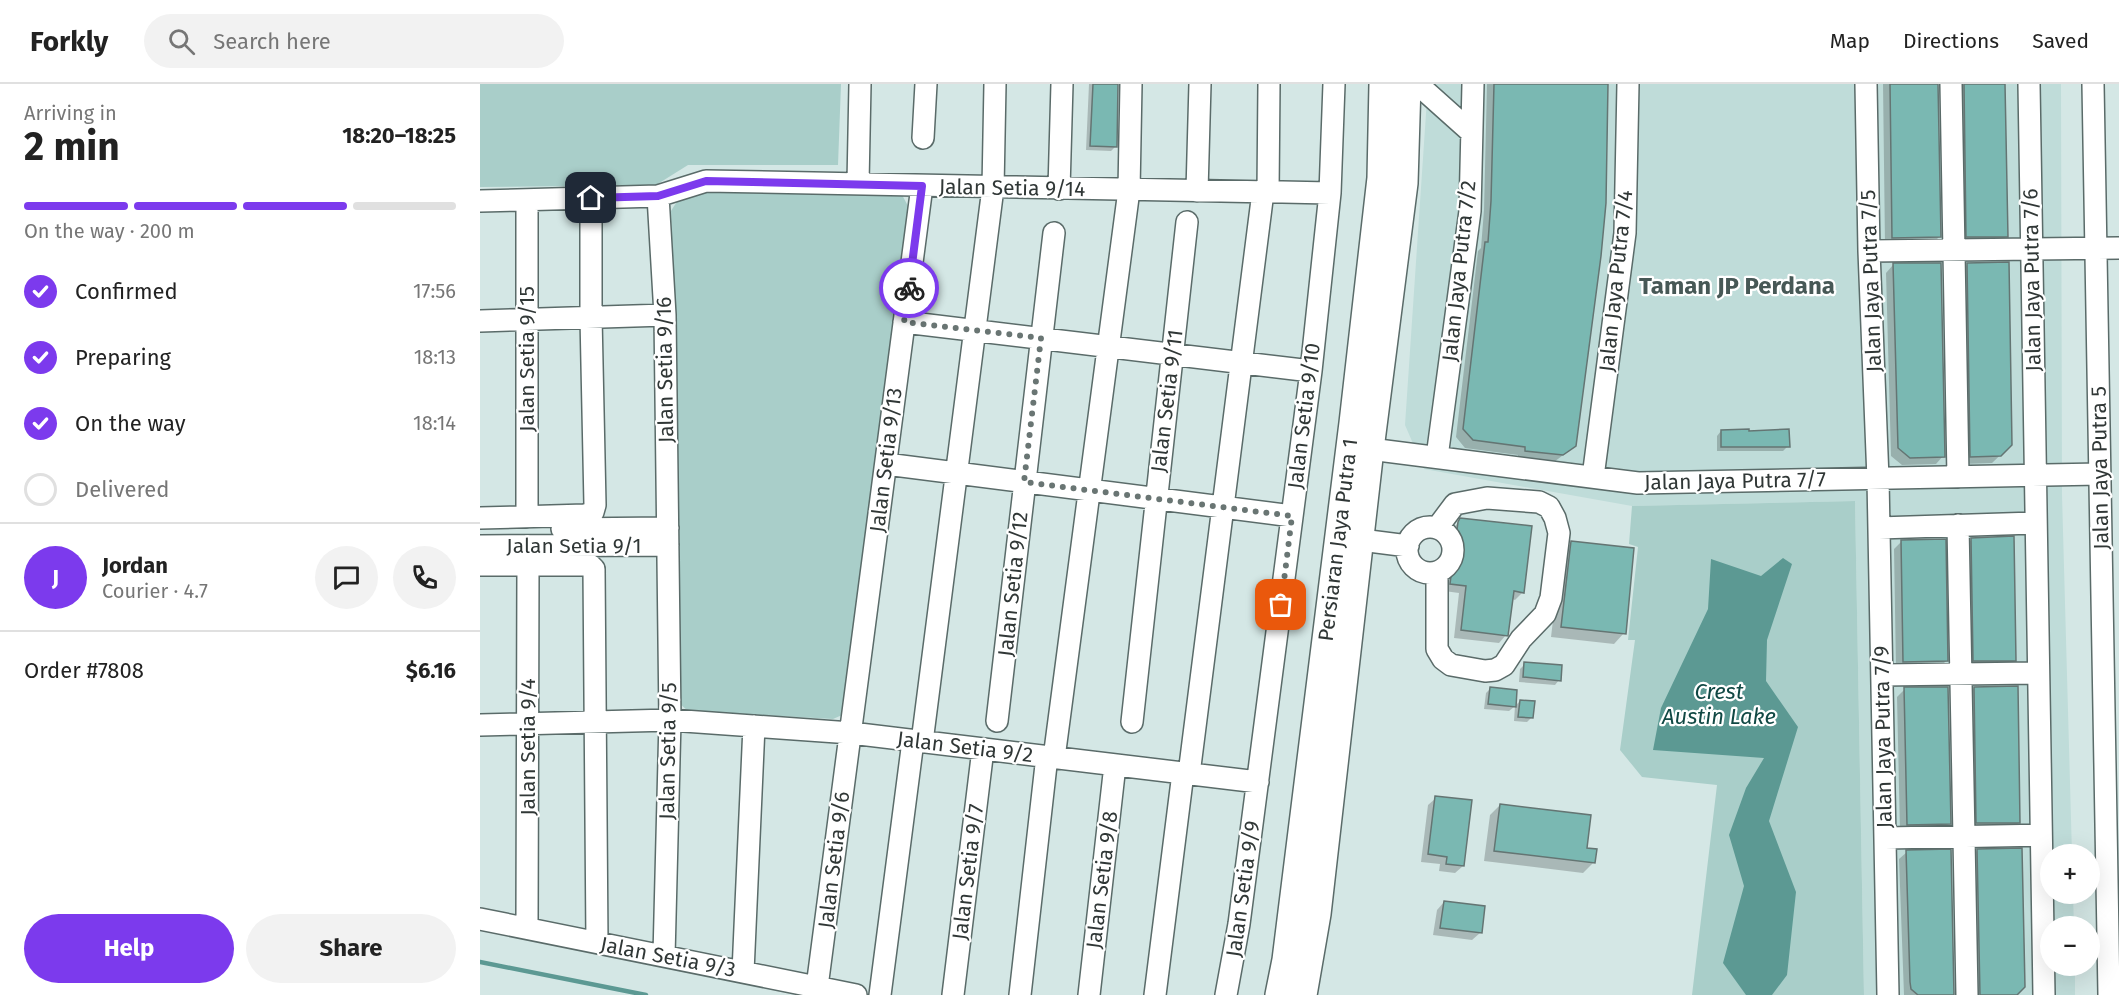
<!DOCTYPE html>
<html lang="en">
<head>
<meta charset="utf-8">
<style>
	:root { --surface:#fff; --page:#f2f2f2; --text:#222; --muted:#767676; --line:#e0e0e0; --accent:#7c3aed }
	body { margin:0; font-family:"Fira Sans",sans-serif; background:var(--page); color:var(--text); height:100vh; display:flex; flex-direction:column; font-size:22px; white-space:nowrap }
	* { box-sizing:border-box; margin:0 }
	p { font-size:20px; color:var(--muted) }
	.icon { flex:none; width:33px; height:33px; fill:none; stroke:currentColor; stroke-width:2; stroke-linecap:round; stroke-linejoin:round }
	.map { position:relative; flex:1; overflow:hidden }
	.details { display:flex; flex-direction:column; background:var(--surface); width:480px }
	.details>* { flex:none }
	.fabs { position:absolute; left:1560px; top:760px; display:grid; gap:12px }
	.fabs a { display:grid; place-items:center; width:60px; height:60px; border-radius:50%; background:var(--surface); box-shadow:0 6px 24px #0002; font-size:30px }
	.pin { position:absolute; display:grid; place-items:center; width:51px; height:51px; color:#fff; margin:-26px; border-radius:12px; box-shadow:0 3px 9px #0006 }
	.courier { position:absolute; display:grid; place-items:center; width:60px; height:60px; margin:-30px; border:4px solid #7c3aed; border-radius:50%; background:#fff; color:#222; box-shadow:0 2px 8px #0007 }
	.headline em { font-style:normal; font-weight:700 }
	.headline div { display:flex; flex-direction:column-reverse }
	.headline { display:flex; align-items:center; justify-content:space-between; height:102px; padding:0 24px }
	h1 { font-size:39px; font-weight:700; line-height:45px }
	.bar { display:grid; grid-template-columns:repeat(4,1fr); gap:9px 6px; align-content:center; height:72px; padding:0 24px }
	.bar i { height:8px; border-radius:4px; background:var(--line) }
	.bar .selected { background:var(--accent) }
	.bar p { grid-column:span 4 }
	.line { display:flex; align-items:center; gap:15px; padding:0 24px; border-top:2px solid var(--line) }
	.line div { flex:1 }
	.round { display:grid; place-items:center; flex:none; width:63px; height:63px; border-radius:32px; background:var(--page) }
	ol { padding:0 24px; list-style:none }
	li { display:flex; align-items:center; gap:18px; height:66px }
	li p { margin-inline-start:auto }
	li .icon { padding:6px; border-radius:50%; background:var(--accent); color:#fff; stroke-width:4 }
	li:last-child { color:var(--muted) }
	li i { width:33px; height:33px; border:3px solid var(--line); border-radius:50% }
	.button { display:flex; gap:12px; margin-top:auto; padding:12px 24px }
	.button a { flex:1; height:69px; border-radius:36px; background:var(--accent); color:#fff; font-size:24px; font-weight:700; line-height:69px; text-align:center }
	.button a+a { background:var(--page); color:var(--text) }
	header { display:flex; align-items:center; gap:36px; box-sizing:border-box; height:84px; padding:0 30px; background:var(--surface); border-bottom:2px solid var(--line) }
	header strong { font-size:28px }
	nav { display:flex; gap:33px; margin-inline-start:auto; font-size:21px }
	.search { width:420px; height:54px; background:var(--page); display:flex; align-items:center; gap:15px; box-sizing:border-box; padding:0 21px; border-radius:33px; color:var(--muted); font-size:22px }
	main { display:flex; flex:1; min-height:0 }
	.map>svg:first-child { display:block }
	.built { fill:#bfdcd9 }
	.green { fill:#a9cec9 }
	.water { fill:#5c9993 }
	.shadow { fill:#0003 }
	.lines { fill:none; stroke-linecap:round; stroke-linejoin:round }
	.stream { stroke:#5c9993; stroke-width:4.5 }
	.building { fill:#7ab8b2; stroke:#647573; stroke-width:1.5 }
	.minor-casing { stroke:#5a6b69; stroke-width:24 }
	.major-casing { stroke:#5a6b69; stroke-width:30 }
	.minor { stroke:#fff; stroke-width:21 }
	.major { stroke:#fff; stroke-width:27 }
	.done { stroke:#697573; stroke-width:6; stroke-dasharray:0 10.8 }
	.route { stroke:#7c3aed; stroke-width:8 }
	.labels { text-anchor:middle; stroke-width:4.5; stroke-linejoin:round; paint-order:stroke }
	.street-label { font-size:21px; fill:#303736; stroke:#fff }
	.water-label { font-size:22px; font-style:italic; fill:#104844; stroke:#fff }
	.quarter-label { font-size:24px; font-weight:bold; fill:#475856; stroke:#fff }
</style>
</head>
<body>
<header>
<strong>Forkly</strong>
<div class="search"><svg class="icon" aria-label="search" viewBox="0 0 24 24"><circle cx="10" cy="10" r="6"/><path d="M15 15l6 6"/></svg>Search here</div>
<nav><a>Map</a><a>Directions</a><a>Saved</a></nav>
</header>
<main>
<section class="details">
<div class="headline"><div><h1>2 min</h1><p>Arriving in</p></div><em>18:20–18:25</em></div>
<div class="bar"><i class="selected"></i><i class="selected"></i><i class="selected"></i><i></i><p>On the way · 200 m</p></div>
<ol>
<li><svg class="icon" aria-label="check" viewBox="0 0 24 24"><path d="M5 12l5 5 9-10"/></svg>Confirmed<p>17:56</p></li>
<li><svg class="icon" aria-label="check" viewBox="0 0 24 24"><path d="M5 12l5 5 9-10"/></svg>Preparing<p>18:13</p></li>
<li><svg class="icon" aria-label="check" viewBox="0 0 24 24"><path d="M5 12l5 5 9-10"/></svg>On the way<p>18:14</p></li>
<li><i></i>Delivered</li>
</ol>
<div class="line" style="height:108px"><b class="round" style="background:var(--accent);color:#fff">J</b><div><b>Jordan</b><p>Courier · 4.7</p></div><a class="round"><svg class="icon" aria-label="chat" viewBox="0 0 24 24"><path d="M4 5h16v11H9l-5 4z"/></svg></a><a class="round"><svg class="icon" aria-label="phone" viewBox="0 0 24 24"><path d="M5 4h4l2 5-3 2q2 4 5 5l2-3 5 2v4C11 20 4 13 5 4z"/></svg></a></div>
<div class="line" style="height:78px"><div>Order #7808</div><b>$6.16</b></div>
<div class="button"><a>Help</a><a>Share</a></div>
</section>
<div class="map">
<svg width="1639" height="911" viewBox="0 0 1639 911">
	<rect width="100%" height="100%" fill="#d4e7e5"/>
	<path class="built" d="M 948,0 L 1581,0 L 1582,411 L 1592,771 L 1570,771 L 1570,810 L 1593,810 L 1594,843 L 1570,843 L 1570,882 L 1595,882 L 1595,911 L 1384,911 L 1375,417 L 1152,422 L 944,385 L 925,341 Z"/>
	<path class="green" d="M 0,0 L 361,0 L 358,81 L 208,81 L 176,101 L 0,103 Z
		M 217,104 L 421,109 L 428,122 L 369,628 L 353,635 L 208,627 L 199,619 L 191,127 C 198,115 204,109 217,104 Z
		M 1375,417 L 1384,911 L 1212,911 L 1237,701 L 1162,693 L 1140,666 L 1155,556 L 1148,556 L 1158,463 L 1149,460 L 1152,422 Z"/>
	<path class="water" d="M 1303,474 L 1312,480 L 1287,556 L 1286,597 L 1318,643 L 1289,737 L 1316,808 L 1307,891 L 1292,911 L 1266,911 L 1243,879 L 1264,802 L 1249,751 L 1266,704 L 1284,674 L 1173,666 L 1181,624 L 1228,525 L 1231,475 L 1281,492 Z"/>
	<path class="shadow" d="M 609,0 L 637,0 L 636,62 L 631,67 L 606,66 Z
		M 1007,0 L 1126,0 L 1095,362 L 1074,378 L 1038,374 L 1038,371 L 985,364 L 976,353 L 998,167 L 1001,164 L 1004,126 Z
		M 1403,0 L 1457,0 L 1459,153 L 1452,160 L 1405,161 Z
		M 1473,0 L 1524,0 L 1526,152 L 1519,160 L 1479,160 Z
		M 1488,180 L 1531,361 L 1512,379 L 1483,380 L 1480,188 Z
		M 1413,181 L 1463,372 L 1456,380 L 1422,381 L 1411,372 L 1406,189 Z
		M 1241,347 L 1267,348 L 1308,362 L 1303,367 L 1237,367 L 1237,352 Z
		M 981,436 L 1043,508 L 1035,516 L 1032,515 L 1026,551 L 1019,559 L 974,554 L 979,509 L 964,507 L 970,447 Z
		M 1492,455 L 1535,576 L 1527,584 L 1486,584 L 1484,463 Z
		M 1421,458 L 1466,577 L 1459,584 L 1416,585 L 1414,465 Z
		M 1091,459 L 1144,549 L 1134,560 L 1071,553 L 1081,469 Z
		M 1045,580 L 1079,596 L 1075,601 L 1039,598 L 1040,585 Z
		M 1494,604 L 1539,738 L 1531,746 L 1489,747 L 1487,612 Z
		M 1010,605 L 1034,623 L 1029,627 L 1004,625 L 1006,609 Z
		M 1425,605 L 1469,739 L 1462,747 L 1420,748 L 1417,613 Z
		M 1040,617 L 1052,633 L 1047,638 L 1034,637 L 1035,622 Z
		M 956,714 L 983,782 L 975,789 L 959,787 L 960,780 L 941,778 L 948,721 Z
		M 1020,721 L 1106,765 L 1113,779 L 1103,789 L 1004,777 L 1010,731 Z
		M 1498,766 L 1535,911 L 1492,911 L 1490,774 Z
		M 1427,768 L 1473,911 L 1424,911 L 1419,775 Z
		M 964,818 L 1000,849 L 992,856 L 953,851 L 957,826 Z"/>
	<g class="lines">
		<path class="stream" d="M 0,878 L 166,911"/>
	</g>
	<path class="building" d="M 613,0 L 638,0 L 637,63 L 610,62 Z
		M 1014,0 L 1128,0 L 1126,119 L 1121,172 L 1096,362 L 1083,371 L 1045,367 L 1045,363 L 993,356 L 983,345 L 1005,158 L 1008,158 L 1011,117 Z
		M 1410,0 L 1458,0 L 1461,153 L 1412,154 Z
		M 1484,0 L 1525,0 L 1528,153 L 1486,153 Z
		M 1529,178 L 1532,361 L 1521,372 L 1490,373 L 1487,179 Z
		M 1413,179 L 1461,179 L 1465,373 L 1430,374 L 1418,364 Z
		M 1269,345 L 1269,347 L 1309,345 L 1310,363 L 1241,363 L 1241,346 Z
		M 980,434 L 1052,442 L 1044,509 L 1034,507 L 1028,552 L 981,546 L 986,502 L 970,500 L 978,438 Z
		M 1534,452 L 1536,577 L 1493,577 L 1491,454 Z
		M 1466,455 L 1468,577 L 1423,578 L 1421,456 Z
		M 1091,457 L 1154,464 L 1146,550 L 1081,543 Z
		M 1044,578 L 1082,581 L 1081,597 L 1043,593 Z
		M 1538,602 L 1540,739 L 1496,739 L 1494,603 Z
		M 1010,603 L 1037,606 L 1036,623 L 1008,620 Z
		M 1424,603 L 1468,603 L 1471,740 L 1427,741 Z
		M 1040,616 L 1055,617 L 1053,634 L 1038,633 Z
		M 955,712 L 992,716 L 984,782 L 966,780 L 967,773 L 948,770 Z
		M 1020,720 L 1111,731 L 1107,764 L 1117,765 L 1115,779 L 1014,767 Z
		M 1542,764 L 1545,903 L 1537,911 L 1500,911 L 1497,765 Z
		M 1471,765 L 1474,911 L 1438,911 L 1431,905 L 1430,898 L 1426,766 Z
		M 964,817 L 1005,822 L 1002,849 L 960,844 Z"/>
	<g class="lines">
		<g class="minor-casing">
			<path id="minor" d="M 941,0 L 944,6 L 991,48
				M 1386,0 L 1389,167 L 1398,395 L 1408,911
				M 1471,0 L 1478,393
				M 1549,0 L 1564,911
				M 1613,0 L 1629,911
				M 443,54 L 446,0
				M 378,99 L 380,0
				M 579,105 L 582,0
				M 717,107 L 720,0
				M 788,108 L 789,0
				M 178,112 L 185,231 L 190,636 L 184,872
				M 0,117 L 178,112 L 226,97 L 850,109
				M 1389,167 L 1639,164
				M 0,237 L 185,231
				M 424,238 L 831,287
				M 890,365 L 1158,399 L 1620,390
				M 957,373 L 990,127 L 993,0
				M 406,380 L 812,432
				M 1113,393 L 1145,149 L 1148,0
				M 47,433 L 47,116
				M 0,434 L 105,431 L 113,428 L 115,421 L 111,233 L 111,114
				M 1478,441 L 1487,911
				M927 466a23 23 0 1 1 46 0a23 23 0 1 1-46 0Z
				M 1399,444 L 1555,439
				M 82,445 L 188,444
				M 881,456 L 928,462
				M 0,462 L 188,461
				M 0,481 L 110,481 L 114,485 L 117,858
				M 957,489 L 957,565 L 963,575 L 971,581 L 1005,587 L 1015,586 L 1024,581 L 1041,555 L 1065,530 L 1071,514 L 1079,449 L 1075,434 L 1069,423 L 1059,418 L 1007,414 L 975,420 L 957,444
				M 1402,591 L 1558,589
				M 517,637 L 574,149
				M 652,638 L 707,138
				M 0,641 L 190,636 L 371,649 L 778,698
				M 442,658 L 513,104 L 515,0
				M 574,674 L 649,106 L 651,0
				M 709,690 L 783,108
				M 1405,754 L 1561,751
				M 0,835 L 376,911
				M 47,844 L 48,481
				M 263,888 L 274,642
				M 337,903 L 442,102
				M 400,911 L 433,657
				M 473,911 L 503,665
				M 540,911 L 567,672
				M 609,911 L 635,681
				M 675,911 L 703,689
				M 746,911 L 759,840 L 831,287 L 850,109 L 854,0"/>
		</g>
		<g class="major-casing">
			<path id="major" d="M 799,911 L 806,876 L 873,339 L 901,94 L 903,0
				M 823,911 L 837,830 L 890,365 L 924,99 L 927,0"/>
		</g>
		<use href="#minor" class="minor"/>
		<use href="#major" class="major"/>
	</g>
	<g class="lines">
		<path class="done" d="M 429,204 L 424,238 L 561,254 L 544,398 L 812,432 L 801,521"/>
		<path class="route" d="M 111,114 L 178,112 L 226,97 L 442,102 L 429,204"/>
	</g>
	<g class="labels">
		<g class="street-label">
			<text transform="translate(532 104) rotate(1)" y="7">Jalan Setia 9/14</text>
			<text transform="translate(979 187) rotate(-84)" y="7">Jalan Jaya Putra 7/2</text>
			<text transform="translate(1552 196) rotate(-91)" y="7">Jalan Jaya Putra 7/6</text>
			<text transform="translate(1136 197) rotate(-84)" y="7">Jalan Jaya Putra 7/4</text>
			<text transform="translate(1391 197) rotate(-92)" y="7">Jalan Jaya Putra 7/5</text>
			<text transform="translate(47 275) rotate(-90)" y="7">Jalan Setia 9/15</text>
			<text transform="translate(185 286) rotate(-91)" y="7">Jalan Setia 9/16</text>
			<text transform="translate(687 317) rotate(-83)" y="7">Jalan Setia 9/11</text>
			<text transform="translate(824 332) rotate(-83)" y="7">Jalan Setia 9/10</text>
			<text transform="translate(406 376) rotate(-83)" y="7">Jalan Setia 9/13</text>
			<text transform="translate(1620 384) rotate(-91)" y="7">Jalan Jaya Putra 5</text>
			<text transform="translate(1255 397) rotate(-1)" y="7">Jalan Jaya Putra 7/7</text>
			<text transform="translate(858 456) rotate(-83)" y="7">Persiaran Jaya Putra 1</text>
			<text x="94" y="469">Jalan Setia 9/1</text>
			<text transform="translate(533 500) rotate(-84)" y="7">Jalan Setia 9/12</text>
			<text transform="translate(1403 653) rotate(-91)" y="7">Jalan Jaya Putra 7/9</text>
			<text transform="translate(48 663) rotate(-90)" y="7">Jalan Setia 9/4</text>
			<text transform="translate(485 663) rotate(7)" y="7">Jalan Setia 9/2</text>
			<text transform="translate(188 667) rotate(-89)" y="7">Jalan Setia 9/5</text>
			<text transform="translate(354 776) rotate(-83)" y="7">Jalan Setia 9/6</text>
			<text transform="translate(488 788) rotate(-83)" y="7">Jalan Setia 9/7</text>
			<text transform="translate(622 796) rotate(-83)" y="7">Jalan Setia 9/8</text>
			<text transform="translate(763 805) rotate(-82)" y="7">Jalan Setia 9/9</text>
			<text transform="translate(188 873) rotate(11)" y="7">Jalan Setia 9/3</text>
		</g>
		<g class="water-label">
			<text x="1239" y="615">Crest<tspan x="1239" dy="25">Austin Lake</tspan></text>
		</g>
		<g class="quarter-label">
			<text x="1257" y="210">Taman JP Perdana</text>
		</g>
	</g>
</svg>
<div class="fabs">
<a>+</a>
<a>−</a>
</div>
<div class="pin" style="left:801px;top:521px;background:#ea580c"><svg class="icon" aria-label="bag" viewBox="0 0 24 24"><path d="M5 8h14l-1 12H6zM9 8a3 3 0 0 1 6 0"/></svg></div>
<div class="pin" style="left:111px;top:114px;background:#1f2937"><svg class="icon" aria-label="home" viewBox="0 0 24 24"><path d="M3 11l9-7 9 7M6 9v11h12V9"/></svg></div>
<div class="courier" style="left:429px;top:204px"><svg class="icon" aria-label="bike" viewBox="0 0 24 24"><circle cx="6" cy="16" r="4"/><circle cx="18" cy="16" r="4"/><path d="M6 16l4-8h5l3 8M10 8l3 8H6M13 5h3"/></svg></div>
</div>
</main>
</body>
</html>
